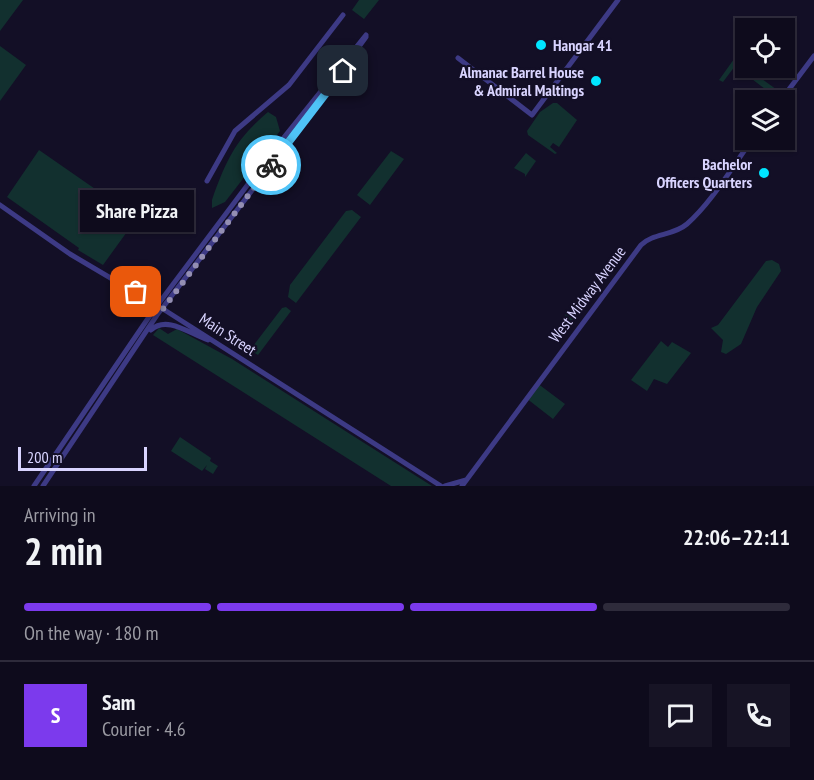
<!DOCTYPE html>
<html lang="en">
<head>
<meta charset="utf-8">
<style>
	:root { --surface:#0e0b1c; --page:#171425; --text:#f1f3f6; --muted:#9b9ba3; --line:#2e2b3b; --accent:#7c3aed }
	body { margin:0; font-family:"PT Sans Narrow",sans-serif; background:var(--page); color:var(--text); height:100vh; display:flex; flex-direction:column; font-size:22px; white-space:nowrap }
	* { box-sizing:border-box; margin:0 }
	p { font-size:20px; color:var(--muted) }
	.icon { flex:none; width:33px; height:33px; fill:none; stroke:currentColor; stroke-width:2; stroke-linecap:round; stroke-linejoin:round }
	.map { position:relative; height:486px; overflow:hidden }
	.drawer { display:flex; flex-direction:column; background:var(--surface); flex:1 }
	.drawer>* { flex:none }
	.tools { position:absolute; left:735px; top:18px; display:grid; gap:12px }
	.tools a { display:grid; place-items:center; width:60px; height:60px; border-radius:0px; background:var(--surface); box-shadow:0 2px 4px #0004,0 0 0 2px var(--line); font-size:30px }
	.scale { position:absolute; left:18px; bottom:15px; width:129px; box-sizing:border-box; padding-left:6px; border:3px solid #d9d4ff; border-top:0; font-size:16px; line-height:21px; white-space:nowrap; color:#d9d4ff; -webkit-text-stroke:4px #130f26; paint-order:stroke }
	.pin { position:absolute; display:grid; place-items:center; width:51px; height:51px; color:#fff; margin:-26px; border-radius:12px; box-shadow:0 3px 9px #0006 }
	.courier { position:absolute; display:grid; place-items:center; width:60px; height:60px; margin:-30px; border:4px solid #4fc3f7; border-radius:50%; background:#fff; color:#222; box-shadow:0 2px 8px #0007 }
	.bubble { position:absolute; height:42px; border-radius:0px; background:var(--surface); box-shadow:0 2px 4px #0004,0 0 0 2px var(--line); font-size:20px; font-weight:800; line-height:42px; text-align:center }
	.overview em { font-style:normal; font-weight:800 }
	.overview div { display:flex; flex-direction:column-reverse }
	.overview { display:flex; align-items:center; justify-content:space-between; height:102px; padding:0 24px }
	h1 { font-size:39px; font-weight:800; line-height:45px }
	.bar { display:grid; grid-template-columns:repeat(4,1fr); gap:9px 6px; align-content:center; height:72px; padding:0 24px }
	.bar i { height:8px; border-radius:4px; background:var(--line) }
	.bar .active { background:var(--accent) }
	.bar p { grid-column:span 4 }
	.line { display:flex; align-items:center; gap:15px; padding:0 24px; border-top:2px solid var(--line) }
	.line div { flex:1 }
	.round { display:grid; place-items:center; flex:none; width:63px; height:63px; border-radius:0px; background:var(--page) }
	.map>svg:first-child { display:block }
	.green { fill:#12302f }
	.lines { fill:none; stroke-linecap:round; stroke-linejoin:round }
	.tertiary { stroke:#3d3a85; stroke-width:5 }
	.done { stroke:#948fb3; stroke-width:6; stroke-dasharray:0 10.8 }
	.route { stroke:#4fc3f7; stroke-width:8 }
	.poi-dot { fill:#00e5ff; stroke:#130f26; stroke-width:2 }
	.labels { text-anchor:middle; stroke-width:4.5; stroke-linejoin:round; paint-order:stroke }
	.poi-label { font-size:16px; font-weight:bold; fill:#d9d4ff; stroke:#130f26; text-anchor:end }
	.street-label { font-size:16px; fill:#d9d4ff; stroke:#130f26 }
</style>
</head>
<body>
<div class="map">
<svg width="814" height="486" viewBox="0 0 814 486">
	<rect width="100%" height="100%" fill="#130f26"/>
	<path class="green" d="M 0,0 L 23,0 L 0,31 Z
		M 359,0 L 379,0 L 364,19 L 352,10 Z
		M 0,46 L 26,65 L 0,101 Z
		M 734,59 L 780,92 L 774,100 L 763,100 L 769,92 L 735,66 L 723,82 L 719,80 Z
		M 553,103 L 557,103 L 577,120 L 559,147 L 553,143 L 550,147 L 557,153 L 555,154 L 528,135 L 527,131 L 540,112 Z
		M 268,112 L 276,117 L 280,131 L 225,202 L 212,208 L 212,200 C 226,160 236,139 268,112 Z
		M 39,150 L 137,218 L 103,265 L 78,250 L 79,248 L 7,197 Z
		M 391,151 L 404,159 L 370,205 L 357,195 Z
		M 526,153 L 536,161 L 525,177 L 525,174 L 514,168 Z
		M 352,210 L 361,217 L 296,303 L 288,297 L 290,285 L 346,211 Z
		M 772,260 L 779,264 L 781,271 L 757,307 L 741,344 L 726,354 L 721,352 L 723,340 L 711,328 L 718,325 L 766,261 Z
		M 575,304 L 580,307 L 580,311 L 572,321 L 568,321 L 565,315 Z
		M 286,307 L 291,311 L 258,355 L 250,350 L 282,308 Z
		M 159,328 L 168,334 L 177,329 L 232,359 L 432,486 L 391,486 L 153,335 Z
		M 661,341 L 668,347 L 672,342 L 691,353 L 667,384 L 654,379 L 647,391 L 631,380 Z
		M 537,383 L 565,404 L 553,419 L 526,398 Z
		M 180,437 L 211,458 L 210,461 L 218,466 L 213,474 L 205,469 L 207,465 L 202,471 L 171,451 Z"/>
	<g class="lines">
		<path class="tertiary" d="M 458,58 L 532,115 L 618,0
			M 781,100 L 814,56
			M 207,181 L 235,131 L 289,85 L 343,15
			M 0,205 L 70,254 L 163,309 L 441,486
			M 151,330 C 167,315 190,334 208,340
			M 34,486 L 153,311 L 273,151 L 366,35
			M 43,486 L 157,315 L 301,126 L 366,37
			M 445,486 L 466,480
			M 462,486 L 641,245 C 653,233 673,236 687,224 C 712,202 732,167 752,140"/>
	</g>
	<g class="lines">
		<path class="done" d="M 136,292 L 163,309 L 271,165"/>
		<path class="route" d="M 271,165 L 343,71"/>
	</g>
	<g class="poi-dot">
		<circle cx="541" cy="45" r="6"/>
		<circle cx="596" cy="81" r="6"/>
		<circle cx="764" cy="173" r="6"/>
	</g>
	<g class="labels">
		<g class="poi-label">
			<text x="553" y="51" text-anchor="start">Hangar 41</text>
			<text x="584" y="78">Almanac Barrel House<tspan x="584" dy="18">&amp; Admiral Maltings</tspan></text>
			<text x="752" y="170">Bachelor<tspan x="752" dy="18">Officers Quarters</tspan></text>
		</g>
		<g class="street-label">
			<text transform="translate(587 294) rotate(-53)" y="6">West Midway Avenue</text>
			<text transform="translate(228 334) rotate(33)" y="6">Main Street</text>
		</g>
	</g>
</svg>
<div class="tools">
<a><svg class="icon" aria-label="locate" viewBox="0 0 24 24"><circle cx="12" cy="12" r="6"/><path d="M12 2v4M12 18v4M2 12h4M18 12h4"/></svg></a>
<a><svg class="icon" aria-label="layers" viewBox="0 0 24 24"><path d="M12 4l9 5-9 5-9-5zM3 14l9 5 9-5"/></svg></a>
</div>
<div class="scale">200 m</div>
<div class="pin" style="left:136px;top:292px;background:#ea580c"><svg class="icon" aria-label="bag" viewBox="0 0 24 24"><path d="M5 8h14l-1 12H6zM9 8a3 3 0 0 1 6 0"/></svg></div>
<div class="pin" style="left:343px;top:71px;background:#1f2937"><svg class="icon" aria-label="home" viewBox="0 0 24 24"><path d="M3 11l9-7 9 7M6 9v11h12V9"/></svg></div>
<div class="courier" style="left:271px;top:165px"><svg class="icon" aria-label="bike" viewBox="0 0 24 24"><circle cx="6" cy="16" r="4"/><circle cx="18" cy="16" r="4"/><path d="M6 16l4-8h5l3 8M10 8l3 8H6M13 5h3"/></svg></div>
<div class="bubble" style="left:80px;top:190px;width:114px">Share Pizza</div>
</div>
<section class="drawer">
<div class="overview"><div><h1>2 min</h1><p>Arriving in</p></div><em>22:06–22:11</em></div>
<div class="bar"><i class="active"></i><i class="active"></i><i class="active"></i><i></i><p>On the way · 180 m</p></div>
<div class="line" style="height:108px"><b class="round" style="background:var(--accent);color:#fff">S</b><div><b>Sam</b><p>Courier · 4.6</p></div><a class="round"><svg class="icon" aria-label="chat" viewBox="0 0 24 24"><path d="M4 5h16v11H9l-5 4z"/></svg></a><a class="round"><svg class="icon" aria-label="phone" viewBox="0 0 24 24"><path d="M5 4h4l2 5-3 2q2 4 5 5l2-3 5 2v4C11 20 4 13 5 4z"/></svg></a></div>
</section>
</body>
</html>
